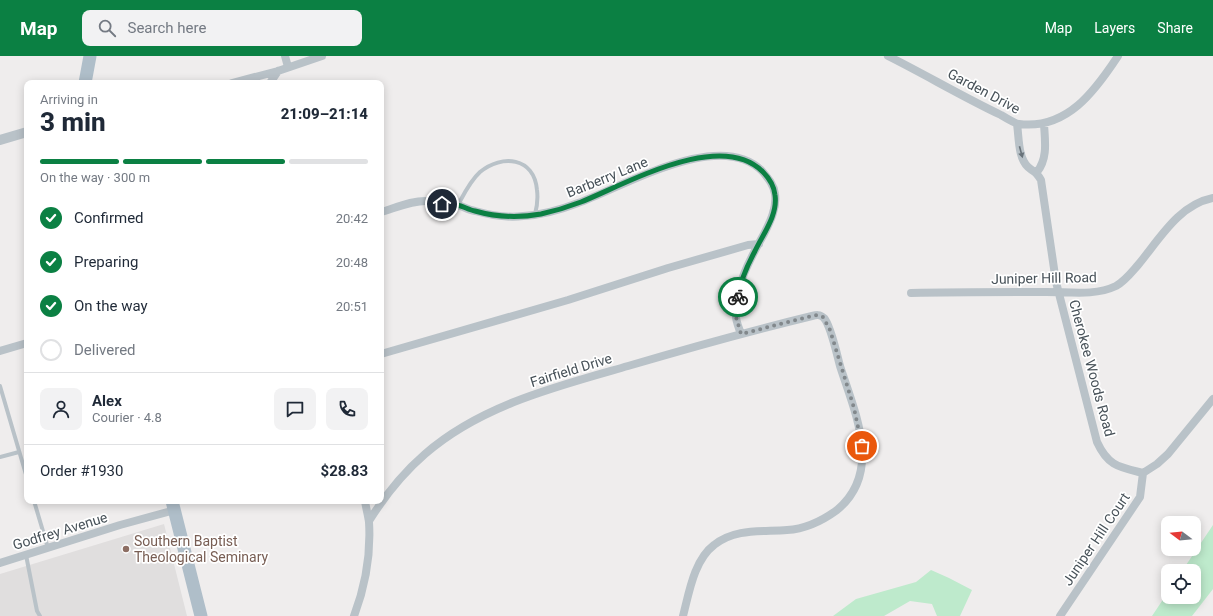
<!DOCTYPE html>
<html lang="en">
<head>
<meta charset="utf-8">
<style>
	:root { --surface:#fff; --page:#f2f2f3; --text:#1f2937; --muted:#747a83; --line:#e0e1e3; --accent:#0b8043 }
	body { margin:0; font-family:Roboto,sans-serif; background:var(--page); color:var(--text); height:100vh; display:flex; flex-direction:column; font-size:15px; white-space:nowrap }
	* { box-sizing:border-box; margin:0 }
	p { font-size:13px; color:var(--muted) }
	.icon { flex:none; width:22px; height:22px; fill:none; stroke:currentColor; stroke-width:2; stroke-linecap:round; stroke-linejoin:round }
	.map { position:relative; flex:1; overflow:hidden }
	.side { position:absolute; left:24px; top:24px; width:360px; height:424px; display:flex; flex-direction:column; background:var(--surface); border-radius:8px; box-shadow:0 2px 10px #0003 }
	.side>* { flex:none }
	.needle { width:26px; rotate:286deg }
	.controls { position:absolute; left:1161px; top:460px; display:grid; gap:8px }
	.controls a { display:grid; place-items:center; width:40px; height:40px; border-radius:8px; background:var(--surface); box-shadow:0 2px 10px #0003; font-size:20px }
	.pin { position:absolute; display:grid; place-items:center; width:34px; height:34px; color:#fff; margin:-17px; border:2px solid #fff; border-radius:50%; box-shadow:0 1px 4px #0007 }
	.courier { position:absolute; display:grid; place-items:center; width:40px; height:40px; margin:-20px; border:3px solid #0b8043; border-radius:50%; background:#fff; color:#222; box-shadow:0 1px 5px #0007 }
	.headline em { font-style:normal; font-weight:800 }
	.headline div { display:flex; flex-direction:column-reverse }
	.headline { display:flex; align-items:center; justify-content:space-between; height:68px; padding:0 16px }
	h1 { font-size:26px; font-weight:800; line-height:30px }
	.bar { display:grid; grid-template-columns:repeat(4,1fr); gap:6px 4px; align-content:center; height:48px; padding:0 16px }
	.bar i { height:5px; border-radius:3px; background:var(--line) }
	.bar .active { background:var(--accent) }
	.bar p { grid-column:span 4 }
	.line { display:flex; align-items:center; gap:10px; padding:0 16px; border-top:1px solid var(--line) }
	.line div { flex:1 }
	.round { display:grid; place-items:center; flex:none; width:42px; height:42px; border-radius:8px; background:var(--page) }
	ol { padding:0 16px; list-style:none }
	li { display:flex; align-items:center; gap:12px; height:44px }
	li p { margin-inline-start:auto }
	li .icon { padding:4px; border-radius:50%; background:var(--accent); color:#fff; stroke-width:4 }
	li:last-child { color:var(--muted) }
	li i { width:22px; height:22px; border:2px solid var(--line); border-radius:50% }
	header { display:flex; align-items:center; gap:24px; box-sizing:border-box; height:56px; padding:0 20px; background:var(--accent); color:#fff }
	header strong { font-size:19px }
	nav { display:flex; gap:22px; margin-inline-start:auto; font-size:14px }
	.search { width:280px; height:36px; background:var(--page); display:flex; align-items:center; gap:10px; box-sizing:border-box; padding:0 14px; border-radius:8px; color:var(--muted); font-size:15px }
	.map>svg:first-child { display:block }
	.education { fill:#e0dede }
	.green { fill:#beeacc }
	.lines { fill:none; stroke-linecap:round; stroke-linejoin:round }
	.service { stroke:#b9c2c8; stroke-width:4 }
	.minor { stroke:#b9c2c8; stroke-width:8 }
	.tertiary { stroke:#b9c2c8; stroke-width:10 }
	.primary { stroke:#afbec9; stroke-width:13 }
	.oneway { fill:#69737a }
	.done { stroke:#82888c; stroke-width:4; stroke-dasharray:0 7.2 }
	.route { stroke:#0b8043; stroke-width:5 }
	.education-dot { fill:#8d6e63; stroke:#fff; stroke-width:1.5 }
	.labels { text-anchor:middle; stroke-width:3.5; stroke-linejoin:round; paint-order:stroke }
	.street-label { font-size:14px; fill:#475158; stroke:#fff }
	.education-label { font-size:14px; fill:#785e54; stroke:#fff; text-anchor:start }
</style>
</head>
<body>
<header>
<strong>Map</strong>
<div class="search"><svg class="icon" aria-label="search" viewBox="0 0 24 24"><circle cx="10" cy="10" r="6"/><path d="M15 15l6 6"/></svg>Search here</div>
<nav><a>Map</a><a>Layers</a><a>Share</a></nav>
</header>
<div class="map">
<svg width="1213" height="560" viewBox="0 0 1213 560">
	<rect width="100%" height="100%" fill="#efeded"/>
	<path class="education" d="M 164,468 L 187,560 L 0,560 L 0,518 Z"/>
	<path class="green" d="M 1213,469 L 1213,533 L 1192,560 L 1152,560 L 1168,536 L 1168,541 L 1194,541 L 1194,515 L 1182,515 Z
		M 931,514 L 949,522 L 972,534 L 960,560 L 937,560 L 932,548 L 910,545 L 884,560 L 833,560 L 856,543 L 916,526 Z"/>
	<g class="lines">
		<path class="service" d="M 458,149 C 464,138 470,125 480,116 C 502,98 534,101 537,134 C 538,142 537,151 535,158
			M 0,330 L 27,422
			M 0,401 L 19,396
			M 34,445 L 48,492
			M 26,499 L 37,555 L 40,560"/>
		<path class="minor" d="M 285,0 L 288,11
			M 888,0 C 926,19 963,41 1001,59 C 1006,62 1016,68 1019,68 C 1067,74 1095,35 1118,0
			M 232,27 L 278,15 L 322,0
			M 270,27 L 278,15
			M 1017,68 C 1019,81 1018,102 1028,111 C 1036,118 1035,114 1041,124 L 1056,226 L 1097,386 C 1108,410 1119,411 1143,417
			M 1037,116 C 1048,102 1045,85 1044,68
			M 381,156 C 395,152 413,144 428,145 C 433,146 438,148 443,148 C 448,149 453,148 458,149 C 464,151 469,154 475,155 C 490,159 508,162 523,160 C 542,159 560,154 578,147 C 623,131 720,72 762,115 C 768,122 774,129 775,138 C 777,152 770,166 764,178 C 751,201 733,234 736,260 C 736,266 739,272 741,278
			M 911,237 C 954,236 998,236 1041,236 C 1065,235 1093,241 1116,230 C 1125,225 1131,217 1138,209 C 1159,184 1178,149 1213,142
			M 0,295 L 27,287
			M 381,298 L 568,244 L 668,212 L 748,189 L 759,188
			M 1143,417 L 1157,408 L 1168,398 L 1213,343
			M 369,465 C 384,441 403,417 425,398 C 481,349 558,330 628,310 C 689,292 750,275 812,260 C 816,259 820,258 824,262 C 831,270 837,299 840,310 C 855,357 883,416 837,454 C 822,465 805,473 787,474 C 762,476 735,472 714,489 C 694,504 689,537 683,560
			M 0,507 L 120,469 L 175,454
			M 354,560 C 365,531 371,498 369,466 C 368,459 366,452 365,445
			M 1060,560 L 1140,441 L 1143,417"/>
		<path class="tertiary" d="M 0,84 L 27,76"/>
		<path class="primary" d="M 85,27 L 90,0
			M 172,445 L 201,560"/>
	</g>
	<defs><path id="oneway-solid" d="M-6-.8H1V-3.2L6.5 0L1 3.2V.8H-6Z"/></defs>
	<use class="oneway" href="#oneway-solid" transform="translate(1021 96) rotate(75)"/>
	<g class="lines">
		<path class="done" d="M 738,241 L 736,261 L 741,278 L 812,260 L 818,259 L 823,261 L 830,274 L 854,352 L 862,390"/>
		<path class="route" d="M 442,148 C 447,149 453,148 457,149 C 463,150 469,154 475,155 C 496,161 519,162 541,158 C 555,155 568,151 581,146 C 626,128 721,73 763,116 C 769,122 774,130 775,139 C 778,159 763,178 755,195 C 747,210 740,225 738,241"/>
	</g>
	<circle class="education-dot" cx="126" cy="493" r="4"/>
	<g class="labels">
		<g class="street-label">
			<text transform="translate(984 35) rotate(28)" y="5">Garden Drive</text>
			<text transform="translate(607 121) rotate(-22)" y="5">Barberry Lane</text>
			<text transform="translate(1044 222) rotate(-1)" y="5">Juniper Hill Road</text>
			<text transform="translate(1092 312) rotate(75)" y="5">Cherokee Woods Road</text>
			<text transform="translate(571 314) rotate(-17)" y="5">Fairfield Drive</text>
			<text transform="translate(60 475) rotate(-17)" y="5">Godfrey Avenue</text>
			<text transform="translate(1096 483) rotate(-56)" y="5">Juniper Hill Court</text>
		</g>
		<g class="education-label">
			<text x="134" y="490">Southern Baptist<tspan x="134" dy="16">Theological Seminary</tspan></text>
		</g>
	</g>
</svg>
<div class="controls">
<a><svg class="needle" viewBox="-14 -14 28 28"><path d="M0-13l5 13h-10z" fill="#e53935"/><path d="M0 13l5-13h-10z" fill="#747a83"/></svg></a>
<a><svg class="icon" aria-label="locate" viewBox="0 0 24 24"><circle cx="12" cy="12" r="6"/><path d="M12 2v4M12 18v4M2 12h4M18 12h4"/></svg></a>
</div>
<div class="pin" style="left:862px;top:390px;background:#ea580c"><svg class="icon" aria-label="bag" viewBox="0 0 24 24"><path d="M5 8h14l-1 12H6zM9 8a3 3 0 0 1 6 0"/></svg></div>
<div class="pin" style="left:442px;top:148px;background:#1f2937"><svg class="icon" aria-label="home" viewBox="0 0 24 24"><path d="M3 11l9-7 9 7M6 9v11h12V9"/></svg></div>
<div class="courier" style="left:738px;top:241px"><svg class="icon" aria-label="bike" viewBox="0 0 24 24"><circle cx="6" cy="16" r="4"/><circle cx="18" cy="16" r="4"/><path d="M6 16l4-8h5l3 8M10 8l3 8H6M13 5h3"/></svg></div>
<section class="side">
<div class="headline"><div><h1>3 min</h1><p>Arriving in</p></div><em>21:09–21:14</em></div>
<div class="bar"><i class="active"></i><i class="active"></i><i class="active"></i><i></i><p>On the way · 300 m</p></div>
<ol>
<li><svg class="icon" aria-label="check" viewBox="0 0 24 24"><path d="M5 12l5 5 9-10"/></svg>Confirmed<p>20:42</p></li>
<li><svg class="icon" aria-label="check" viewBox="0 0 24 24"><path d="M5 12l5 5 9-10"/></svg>Preparing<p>20:48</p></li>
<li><svg class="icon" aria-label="check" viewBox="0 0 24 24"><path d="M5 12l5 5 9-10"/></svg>On the way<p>20:51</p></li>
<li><i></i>Delivered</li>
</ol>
<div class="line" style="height:72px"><a class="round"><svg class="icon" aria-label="person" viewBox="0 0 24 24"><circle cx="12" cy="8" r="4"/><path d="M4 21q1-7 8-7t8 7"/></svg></a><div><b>Alex</b><p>Courier · 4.8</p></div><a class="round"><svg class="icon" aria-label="chat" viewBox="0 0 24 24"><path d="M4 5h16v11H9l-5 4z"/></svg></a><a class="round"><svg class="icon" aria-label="phone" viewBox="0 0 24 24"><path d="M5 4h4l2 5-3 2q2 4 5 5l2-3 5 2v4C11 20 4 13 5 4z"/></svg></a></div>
<div class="line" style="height:52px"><div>Order #1930</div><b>$28.83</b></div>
</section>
</div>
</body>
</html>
